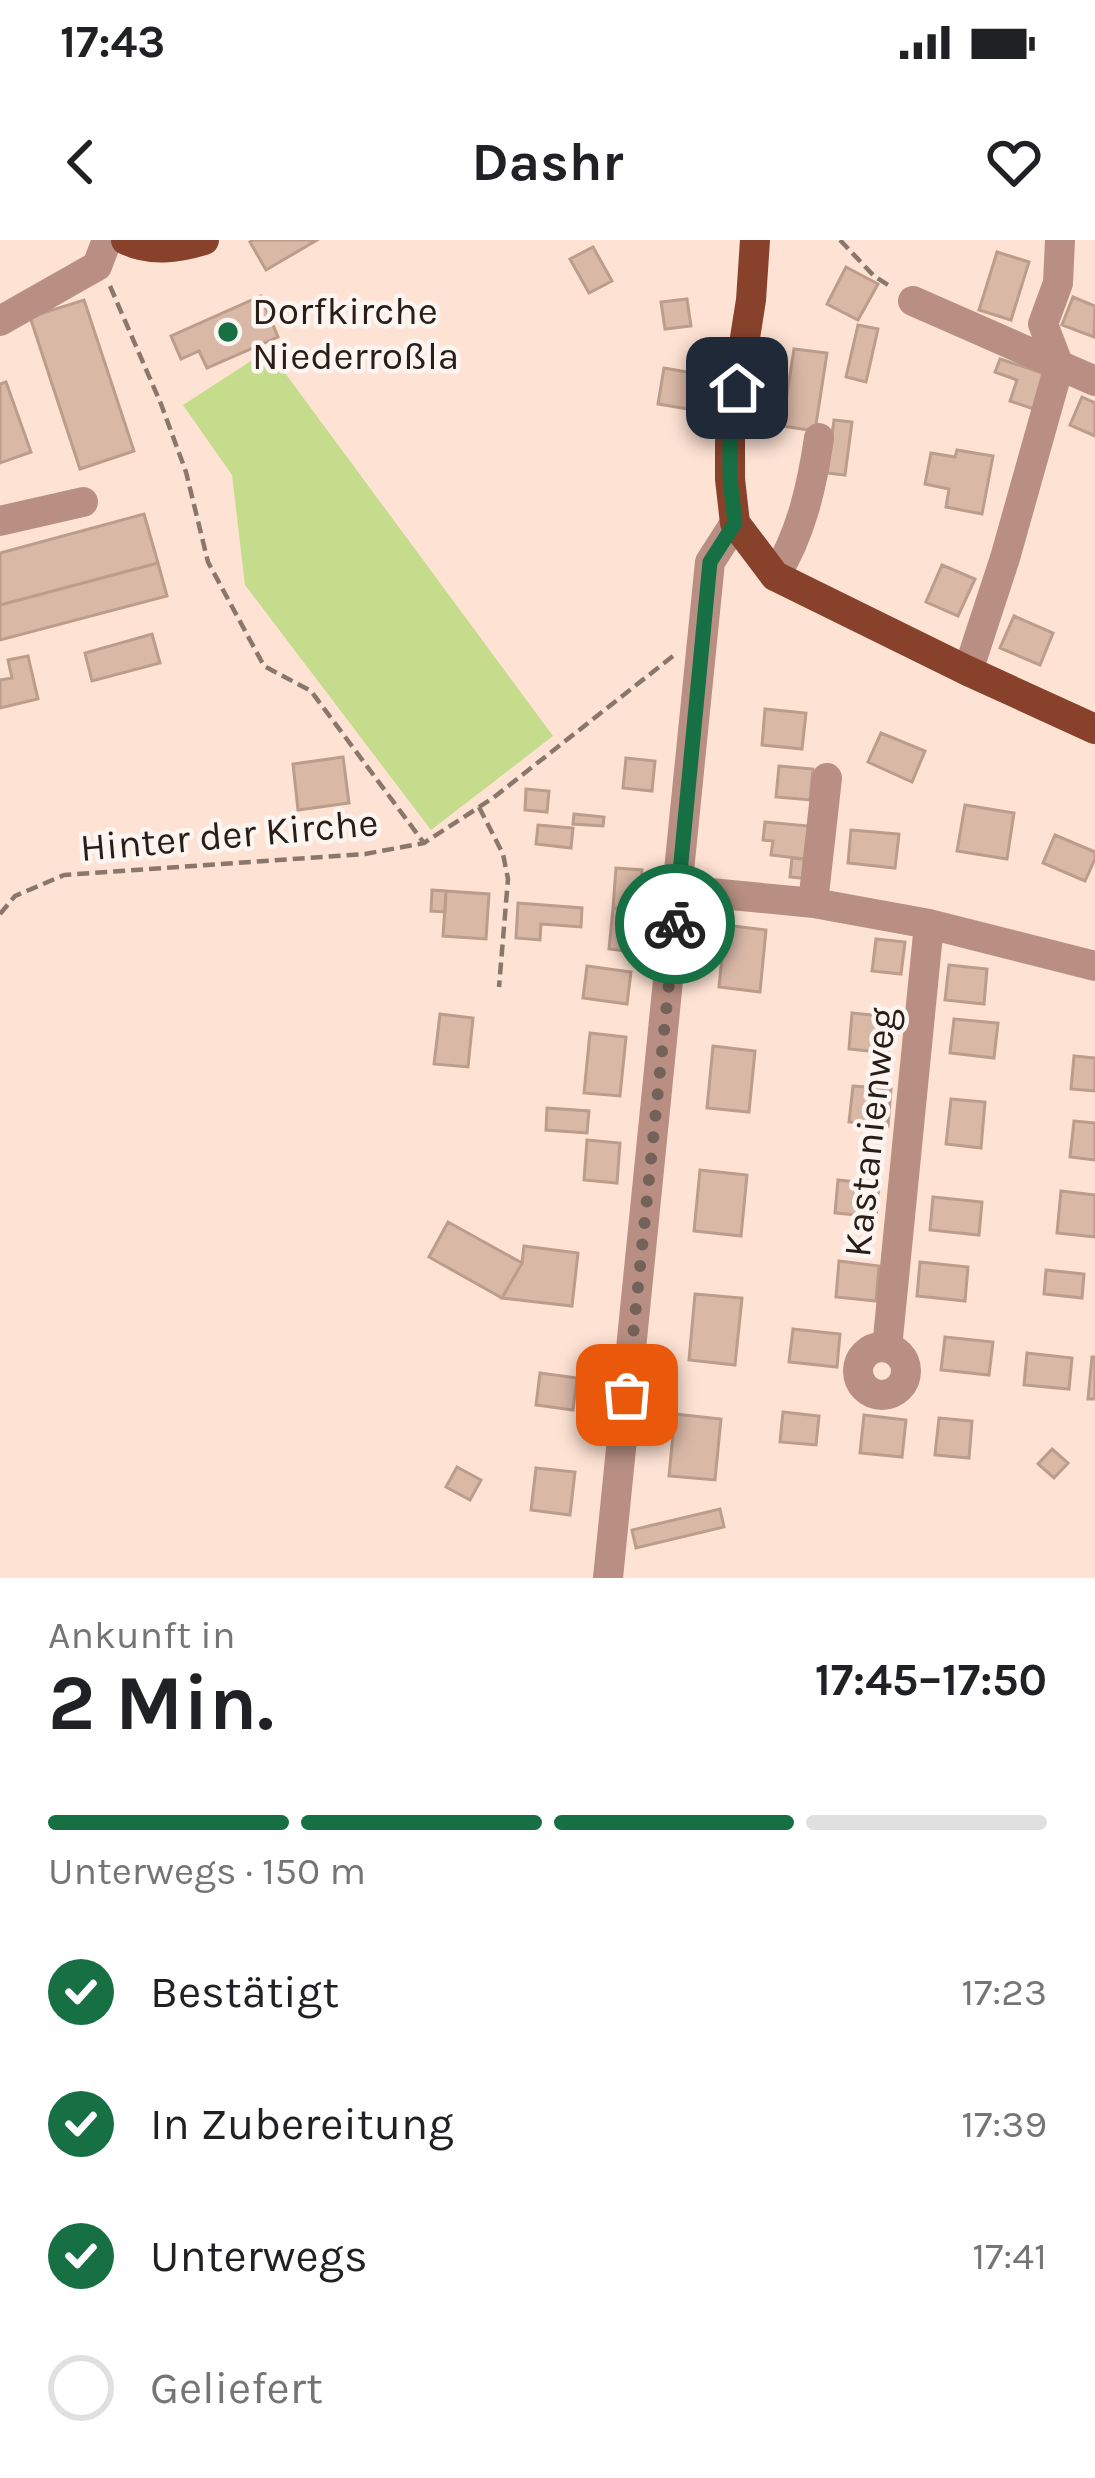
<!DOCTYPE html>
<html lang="de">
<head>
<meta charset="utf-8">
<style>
	:root { --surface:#fff; --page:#f2f2f2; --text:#202124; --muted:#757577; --line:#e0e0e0; --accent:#167044 }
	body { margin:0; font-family:Karla,sans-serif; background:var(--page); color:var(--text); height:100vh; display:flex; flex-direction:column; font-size:45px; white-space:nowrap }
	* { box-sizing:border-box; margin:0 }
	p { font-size:39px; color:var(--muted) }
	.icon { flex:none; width:66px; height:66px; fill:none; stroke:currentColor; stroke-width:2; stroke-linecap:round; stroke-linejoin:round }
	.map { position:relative; height:1338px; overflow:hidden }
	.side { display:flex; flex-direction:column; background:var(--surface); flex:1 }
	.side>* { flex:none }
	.pin { position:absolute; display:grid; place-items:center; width:102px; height:102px; color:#fff; margin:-51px; border-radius:24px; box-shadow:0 6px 18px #0006 }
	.courier { position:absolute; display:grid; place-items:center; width:120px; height:120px; margin:-60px; border:9px solid #167044; border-radius:50%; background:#fff; color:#222; box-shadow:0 3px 15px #0007 }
	.overview em { font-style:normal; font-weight:700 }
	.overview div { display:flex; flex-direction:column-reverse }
	.overview { display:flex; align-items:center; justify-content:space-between; height:204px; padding:0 48px }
	h1 { font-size:78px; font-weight:700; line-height:90px }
	.bar { display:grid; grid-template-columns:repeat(4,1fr); gap:18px 12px; align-content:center; height:144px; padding:0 48px }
	.bar i { height:15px; border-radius:9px; background:var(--line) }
	.bar .on { background:var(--accent) }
	.bar p { grid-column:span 4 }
	ol { padding:0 48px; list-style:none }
	li { display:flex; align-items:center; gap:36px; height:132px }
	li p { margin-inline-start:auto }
	li .icon { padding:12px; border-radius:50%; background:var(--accent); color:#fff; stroke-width:4 }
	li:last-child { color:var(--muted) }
	li i { width:66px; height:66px; border:6px solid var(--line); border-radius:50% }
	.status { display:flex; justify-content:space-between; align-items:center; height:84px; padding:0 60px; background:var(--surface); direction:ltr }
	.status svg { height:33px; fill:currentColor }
	header { display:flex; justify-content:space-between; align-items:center; height:156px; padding:0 48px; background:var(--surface); font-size:54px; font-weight:700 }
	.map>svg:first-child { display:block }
	.green { fill:#c4dc8b }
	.building { fill:#d9b8a6; stroke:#bc9c8b; stroke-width:3 }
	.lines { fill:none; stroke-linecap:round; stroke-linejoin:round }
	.path { stroke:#89776c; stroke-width:4.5; stroke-dasharray:12 6; stroke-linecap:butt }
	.minor { stroke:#b88f82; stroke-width:30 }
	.major { stroke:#88422b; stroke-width:30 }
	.done { stroke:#746258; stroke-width:12; stroke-dasharray:0 21.6 }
	.route { stroke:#167044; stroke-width:15 }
	.poi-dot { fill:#167044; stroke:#fcf5f1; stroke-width:4.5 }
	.labels { text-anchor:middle; stroke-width:9; stroke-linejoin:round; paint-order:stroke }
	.poi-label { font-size:39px; fill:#291d16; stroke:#fcf5f1; text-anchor:start }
	.street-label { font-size:39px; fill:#291d16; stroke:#fcf5f1 }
</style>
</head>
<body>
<div class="status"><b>17:43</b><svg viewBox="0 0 49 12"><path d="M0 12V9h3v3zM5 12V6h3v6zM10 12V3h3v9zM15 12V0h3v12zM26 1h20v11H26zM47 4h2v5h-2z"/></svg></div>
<header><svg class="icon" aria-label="back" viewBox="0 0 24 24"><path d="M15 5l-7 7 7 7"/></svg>Dashr<svg class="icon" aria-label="heart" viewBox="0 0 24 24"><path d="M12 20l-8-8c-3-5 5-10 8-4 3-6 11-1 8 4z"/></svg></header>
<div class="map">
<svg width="1095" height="1338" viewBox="0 0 1095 1338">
	<rect width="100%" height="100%" fill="#fee3d4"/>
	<path class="green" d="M 268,110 L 553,496 L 431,590 L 245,345 L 232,235 L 183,165 Z"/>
	<path class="building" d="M 253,0 L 317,0 L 266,30 L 250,2 Z
		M 593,7 L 612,41 L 589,53 L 570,19 Z
		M 997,12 L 1029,22 L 1011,80 L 979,70 Z
		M 846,27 L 878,44 L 858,80 L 827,64 Z
		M 261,56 L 278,97 L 207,128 L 199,111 L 181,119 L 171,96 Z
		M 1073,57 L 1095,66 L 1094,97 L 1062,85 Z
		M 687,59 L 691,86 L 665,89 L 661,62 Z
		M 84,60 L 134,211 L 80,229 L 30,77 Z
		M 858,85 L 878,89 L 866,142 L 846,137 Z
		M 794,109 L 827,113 L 815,191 L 782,186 Z
		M 1000,119 L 1046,134 L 1034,169 L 1010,161 L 1017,140 L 995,132 Z
		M 664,128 L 693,133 L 688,169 L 658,164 Z
		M 6,142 L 31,212 L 0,223 L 0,144 Z
		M 1082,157 L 1095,163 L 1095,196 L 1070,185 Z
		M 834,180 L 852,182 L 845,235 L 827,233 Z
		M 957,210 L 993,216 L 982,274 L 946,267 L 949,249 L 925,244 L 931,213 L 955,217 Z
		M 144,274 L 158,323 L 0,365 L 0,313 Z
		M 158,323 L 167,356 L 0,400 L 0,365 Z
		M 942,325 L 975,339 L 958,376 L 926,362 Z
		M 1014,376 L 1053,393 L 1040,425 L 1000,408 Z
		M 152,394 L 160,423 L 92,441 L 85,413 Z
		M 28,416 L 38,459 L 0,468 L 0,440 L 12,438 L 8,420 Z
		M 765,469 L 806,473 L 802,509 L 762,505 Z
		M 881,493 L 925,511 L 912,542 L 868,522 Z
		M 343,517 L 349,563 L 298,570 L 293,524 Z
		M 626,518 L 655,521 L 652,551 L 623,548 Z
		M 779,526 L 813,529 L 810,560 L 776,557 Z
		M 526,549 L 549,551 L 547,572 L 525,570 Z
		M 965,565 L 1014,573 L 1007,619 L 957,611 Z
		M 574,574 L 604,577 L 603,586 L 573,584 Z
		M 765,582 L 809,586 L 805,619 L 771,615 L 773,601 L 763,600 Z
		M 538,585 L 573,588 L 571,608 L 536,604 Z
		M 851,590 L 899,594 L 895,628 L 848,623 Z
		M 1055,595 L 1095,612 L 1095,619 L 1085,641 L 1043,623 Z
		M 792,618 L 812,620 L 810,639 L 790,637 Z
		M 616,628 L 642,630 L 639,670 L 613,668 Z
		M 432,650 L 446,651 L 445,672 L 431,671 Z
		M 446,651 L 489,654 L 486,699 L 443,696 Z
		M 518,663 L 582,668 L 581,687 L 541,684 L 540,700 L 516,698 Z
		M 613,668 L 639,670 L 635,712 L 609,709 Z
		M 725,685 L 766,690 L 760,752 L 719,747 Z
		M 876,699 L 905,702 L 901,734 L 872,731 Z
		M 949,725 L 987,729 L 984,764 L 945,760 Z
		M 587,726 L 631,732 L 627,764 L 583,758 Z
		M 852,773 L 892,777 L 888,813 L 849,809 Z
		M 440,774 L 473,778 L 468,827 L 434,824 Z
		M 954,779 L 998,783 L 994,818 L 950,813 Z
		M 590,793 L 626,797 L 620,856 L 584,853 Z
		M 713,806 L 755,811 L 749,872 L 707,868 Z
		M 1074,816 L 1095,818 L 1095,851 L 1071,849 Z
		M 853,846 L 891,849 L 888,886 L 849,882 Z
		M 951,859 L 985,862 L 981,908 L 946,904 Z
		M 547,868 L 589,871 L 587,893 L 546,890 Z
		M 1074,881 L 1095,883 L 1095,920 L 1070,917 Z
		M 587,900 L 620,903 L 617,943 L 584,940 Z
		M 700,930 L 747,935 L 741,996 L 694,991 Z
		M 838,940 L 879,944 L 876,977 L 835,973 Z
		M 1061,951 L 1095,955 L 1095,997 L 1057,993 Z
		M 933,957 L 982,962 L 979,995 L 930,990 Z
		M 448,982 L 522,1023 L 502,1058 L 429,1017 Z
		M 524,1006 L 578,1013 L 572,1066 L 502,1058 L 522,1023 Z
		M 839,1021 L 879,1026 L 876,1061 L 836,1057 Z
		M 920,1022 L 968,1027 L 965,1061 L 917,1056 Z
		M 1046,1030 L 1084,1034 L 1082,1058 L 1044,1054 Z
		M 695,1054 L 742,1058 L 735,1125 L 689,1120 Z
		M 793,1089 L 840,1094 L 837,1127 L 789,1122 Z
		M 945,1097 L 993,1102 L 989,1135 L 941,1130 Z
		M 1027,1113 L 1072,1118 L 1069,1149 L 1024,1145 Z
		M 1092,1117 L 1095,1117 L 1095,1159 L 1088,1159 Z
		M 540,1133 L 577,1138 L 573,1170 L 536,1165 Z
		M 783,1172 L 819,1176 L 816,1205 L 780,1202 Z
		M 675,1174 L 721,1179 L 715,1240 L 669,1236 Z
		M 864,1175 L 906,1180 L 902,1217 L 860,1213 Z
		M 939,1178 L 972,1181 L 969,1218 L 935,1215 Z
		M 1052,1209 L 1068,1223 L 1054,1238 L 1038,1224 Z
		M 457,1227 L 481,1240 L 470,1260 L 446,1247 Z
		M 536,1228 L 575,1232 L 570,1275 L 531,1270 Z
		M 720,1269 L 724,1287 L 636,1308 L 632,1290 Z"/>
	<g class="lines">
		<path class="path" d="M 840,0 L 874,36 L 893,48
			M 110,46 L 161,164 L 186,232 L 208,322 L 264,426 L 311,451 L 424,603
			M 479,567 L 503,614 L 508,639 L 499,747
			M 0,674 L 15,656 L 64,635 L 365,614 L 424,603 L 493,558 L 673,416"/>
		<path class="minor" d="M 913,61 L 1095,141
			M 0,81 L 97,26 L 107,0
			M 0,281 L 83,262
			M 775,336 C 801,295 812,246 819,198
			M 968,431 L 1005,318 L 1059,126 L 1043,84 L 1058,43 L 1060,0
			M 679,650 L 814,663 L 929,684 L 1095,726
			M 813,663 L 827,538
			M858 1131a24 24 0 1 1 48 0a24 24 0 1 1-48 0Z
			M 887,1108 L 929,684
			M 608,1338 L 710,322 L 735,283"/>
		<path class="major" d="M 126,0 C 152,12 177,8 204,0
			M 755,0 L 751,60 L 730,192 L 730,239 L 735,283 L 775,336 L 968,431 L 1095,489"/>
	</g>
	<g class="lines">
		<path class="done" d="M 627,1155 L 675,684"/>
		<path class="route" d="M 675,684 L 710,322 L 735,283 L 730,239 L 730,192 L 737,148"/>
	</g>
	<circle class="poi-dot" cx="228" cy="92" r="12"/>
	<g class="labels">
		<g class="poi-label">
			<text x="252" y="84">Dorfkirche<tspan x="252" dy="45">Niederroßla</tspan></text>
		</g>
		<g class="street-label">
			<text transform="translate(229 594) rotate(-5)" y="14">Hinter der Kirche</text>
			<text transform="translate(869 892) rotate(-84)" y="14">Kastanienweg</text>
		</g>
	</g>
</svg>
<div class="pin" style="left:627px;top:1155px;background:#ea580c"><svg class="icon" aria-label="bag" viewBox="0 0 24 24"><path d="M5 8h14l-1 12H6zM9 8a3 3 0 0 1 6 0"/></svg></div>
<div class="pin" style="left:737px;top:148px;background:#1f2937"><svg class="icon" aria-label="home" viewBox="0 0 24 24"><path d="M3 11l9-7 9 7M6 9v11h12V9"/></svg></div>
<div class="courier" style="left:675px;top:684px"><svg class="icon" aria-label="bike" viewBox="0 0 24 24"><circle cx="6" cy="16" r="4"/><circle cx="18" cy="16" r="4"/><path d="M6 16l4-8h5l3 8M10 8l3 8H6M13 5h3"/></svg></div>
</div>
<section class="side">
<div class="overview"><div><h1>2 Min.</h1><p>Ankunft in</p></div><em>17:45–17:50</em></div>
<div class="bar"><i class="on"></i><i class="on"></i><i class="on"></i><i></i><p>Unterwegs · 150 m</p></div>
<ol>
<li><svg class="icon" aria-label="check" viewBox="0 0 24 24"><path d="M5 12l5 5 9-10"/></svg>Bestätigt<p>17:23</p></li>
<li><svg class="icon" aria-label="check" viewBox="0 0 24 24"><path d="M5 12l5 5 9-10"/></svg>In Zubereitung<p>17:39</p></li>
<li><svg class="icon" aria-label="check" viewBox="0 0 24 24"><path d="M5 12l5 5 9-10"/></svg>Unterwegs<p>17:41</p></li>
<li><i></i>Geliefert</li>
</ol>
</section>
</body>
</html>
